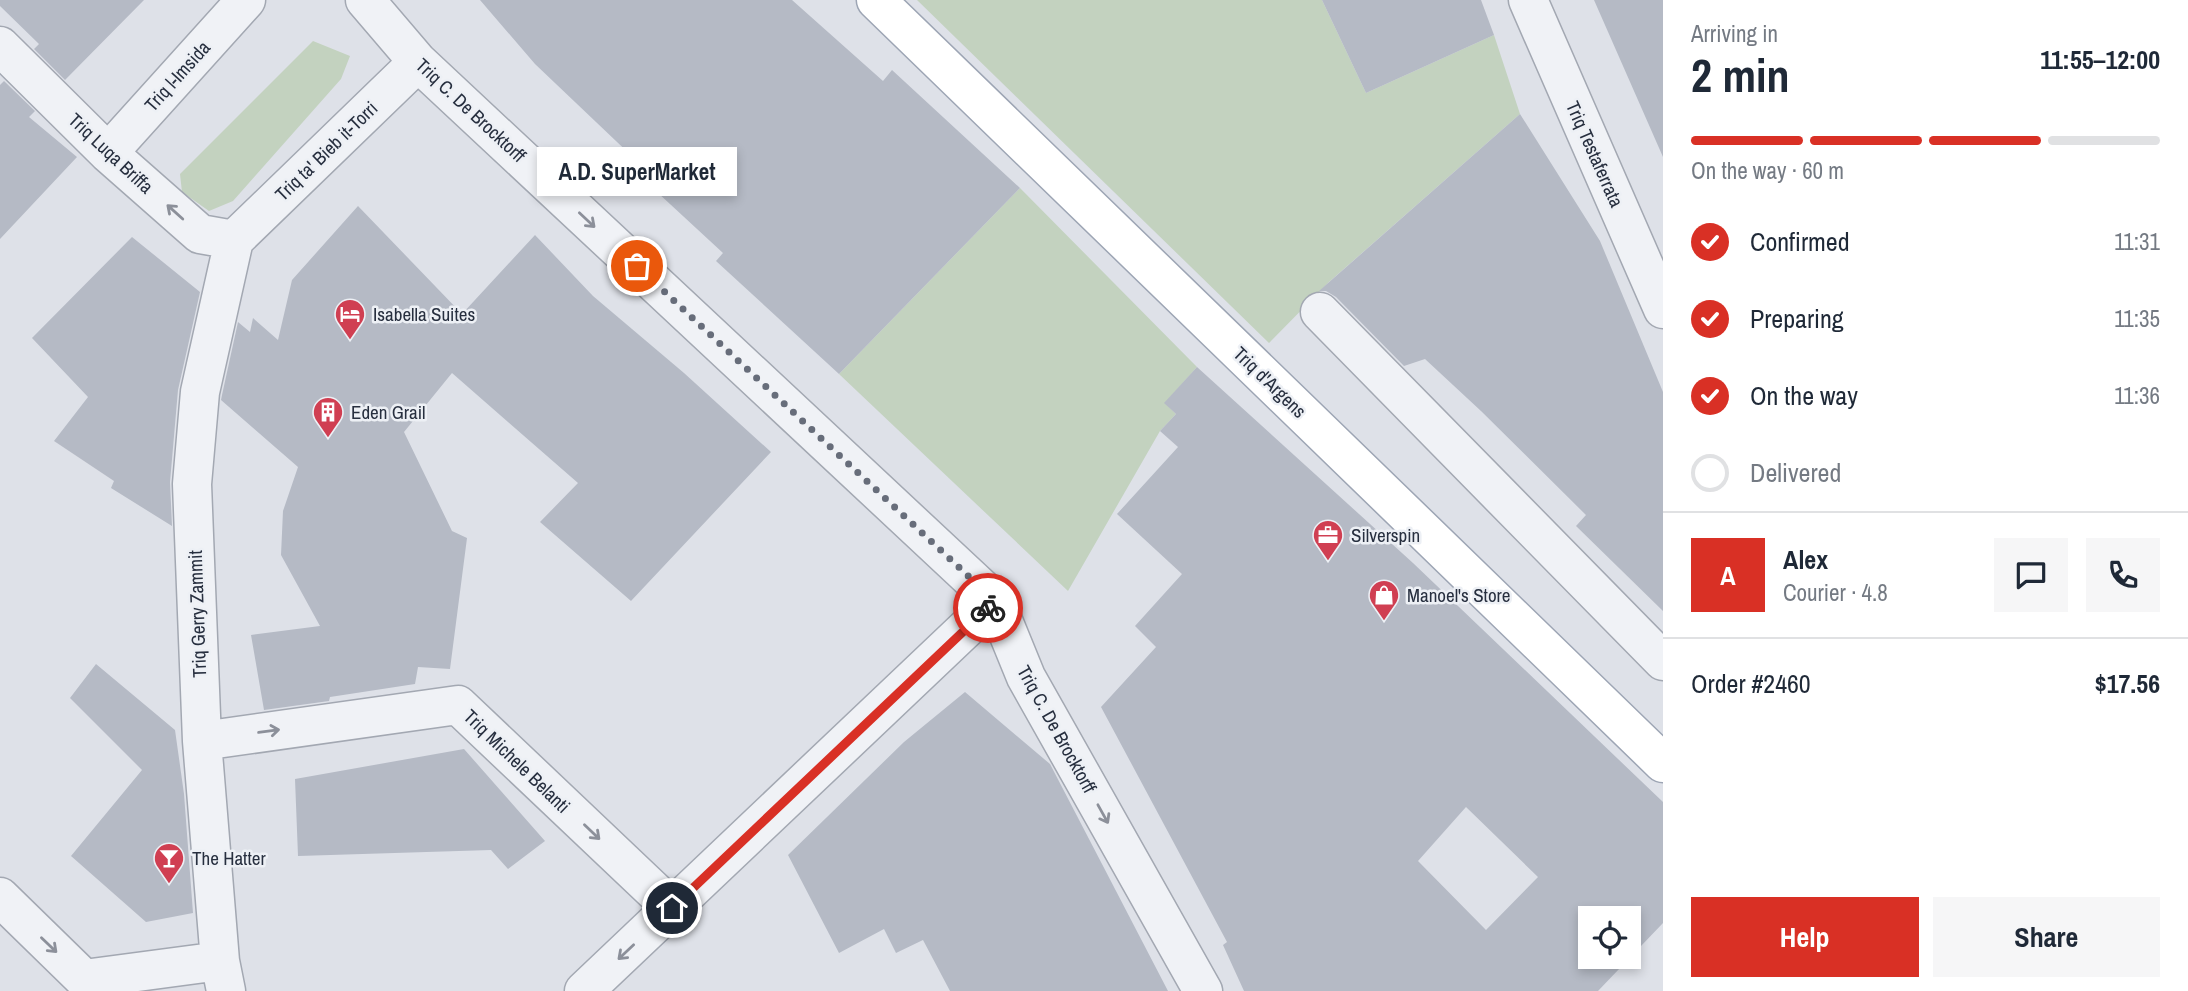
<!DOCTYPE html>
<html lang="en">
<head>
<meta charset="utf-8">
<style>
	:root { --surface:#fff; --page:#f6f6f7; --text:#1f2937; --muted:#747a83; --line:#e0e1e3; --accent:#d93025 }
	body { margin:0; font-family:"Archivo Narrow",sans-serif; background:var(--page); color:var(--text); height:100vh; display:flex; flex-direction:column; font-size:26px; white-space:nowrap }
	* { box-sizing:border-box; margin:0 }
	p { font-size:23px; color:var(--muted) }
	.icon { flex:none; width:38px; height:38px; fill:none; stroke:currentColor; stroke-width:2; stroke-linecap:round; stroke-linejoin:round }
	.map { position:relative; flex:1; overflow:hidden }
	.panel { display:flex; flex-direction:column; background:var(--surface); width:525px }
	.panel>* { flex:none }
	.fabs { position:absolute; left:1578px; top:906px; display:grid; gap:14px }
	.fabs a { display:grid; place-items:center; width:63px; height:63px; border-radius:0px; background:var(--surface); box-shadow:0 4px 10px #0003; font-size:35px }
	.pin { position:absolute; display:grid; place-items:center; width:60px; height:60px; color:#fff; margin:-30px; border:4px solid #fff; border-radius:50%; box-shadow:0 2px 7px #0007 }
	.courier { position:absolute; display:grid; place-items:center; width:70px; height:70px; margin:-35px; border:5px solid #d93025; border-radius:50%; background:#fff; color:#222; box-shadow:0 2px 9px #0007 }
	.bubble { position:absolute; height:49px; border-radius:0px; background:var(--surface); box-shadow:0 4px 10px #0003; font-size:23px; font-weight:800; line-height:49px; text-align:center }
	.overview em { font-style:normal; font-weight:800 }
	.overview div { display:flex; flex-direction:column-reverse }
	.overview { display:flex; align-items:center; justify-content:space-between; height:119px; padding:0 28px }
	h1 { font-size:46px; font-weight:800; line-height:52px }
	.bar { display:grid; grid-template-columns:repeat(4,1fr); gap:10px 7px; align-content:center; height:84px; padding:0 28px }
	.bar i { height:9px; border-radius:5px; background:var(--line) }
	.bar .on { background:var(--accent) }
	.bar p { grid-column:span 4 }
	.line { display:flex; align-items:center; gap:18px; padding:0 28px; border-top:2px solid var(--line) }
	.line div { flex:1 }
	.round { display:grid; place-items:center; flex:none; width:74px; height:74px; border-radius:0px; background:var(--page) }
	ol { padding:0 28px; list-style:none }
	li { display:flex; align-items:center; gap:21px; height:77px }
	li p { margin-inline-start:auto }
	li .icon { padding:7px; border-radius:50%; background:var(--accent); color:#fff; stroke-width:4 }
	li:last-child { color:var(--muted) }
	li i { width:38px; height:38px; border:4px solid var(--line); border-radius:50% }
	.button { display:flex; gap:14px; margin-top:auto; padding:14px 28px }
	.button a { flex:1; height:80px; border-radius:0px; background:var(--accent); color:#fff; font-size:28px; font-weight:800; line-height:80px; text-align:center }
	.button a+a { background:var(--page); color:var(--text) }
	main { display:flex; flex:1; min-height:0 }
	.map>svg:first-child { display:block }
	.green { fill:#c3d2bf }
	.building { fill:#b5bac5; fill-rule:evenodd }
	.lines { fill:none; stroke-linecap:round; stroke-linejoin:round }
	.minor-casing { stroke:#a3a8b2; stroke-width:41 }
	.major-casing { stroke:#9da5b4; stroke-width:41 }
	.minor { stroke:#f0f2f6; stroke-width:38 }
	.major { stroke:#fff; stroke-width:38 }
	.oneway { stroke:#8c909a }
	.done { stroke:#676d7a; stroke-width:7; stroke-dasharray:0 12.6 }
	.route { stroke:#d93025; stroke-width:9 }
	.labels { text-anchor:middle; stroke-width:5; stroke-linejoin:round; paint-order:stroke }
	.street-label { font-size:19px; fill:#272f3f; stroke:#edf0f5 }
	.poi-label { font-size:19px; fill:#272f3f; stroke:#edf0f5; text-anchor:start }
</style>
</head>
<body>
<main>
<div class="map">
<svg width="1663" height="991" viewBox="0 0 1663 991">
	<rect width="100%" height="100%" fill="#dee1e8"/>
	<path class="green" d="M 917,0 L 1322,0 L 1366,93 L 1494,35 L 1520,114 L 1329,282 L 1269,343 Z
		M 313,41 L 350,56 L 341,79 L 233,201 L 209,211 L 182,192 L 180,174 Z
		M 1020,188 L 1197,367 L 1165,403 L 1176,414 L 1160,431 L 1068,591 L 839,374 Z"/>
	<path class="building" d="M 0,0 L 144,0 L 65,80 L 34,49 L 39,44 L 0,6 Z
		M 480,0 L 792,0 L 883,81 L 892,70 L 1020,188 L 839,374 L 716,261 L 723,253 L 631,168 L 637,161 L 535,64 Z
		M 1322,0 L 1481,0 L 1494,35 L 1366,93 Z
		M 1594,0 L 1663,0 L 1663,157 Z
		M 4,81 L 35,111 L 29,117 L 77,157 L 0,239 L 0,85 Z
		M 1520,114 L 1600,241 L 1663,392 L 1663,611 L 1576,526 L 1586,515 L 1481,411 L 1425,359 L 1404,366 L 1336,297 L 1326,291 L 1319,291 Z
		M 358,206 L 462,314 L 535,235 L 593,296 L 684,373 L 771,452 L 631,601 L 540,522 L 578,483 L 452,373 L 404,432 L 452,531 L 467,538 L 450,669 L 418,667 L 415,684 L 330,697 L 329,701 L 264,710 L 251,635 L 320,626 L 281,555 L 283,511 L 298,467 L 221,400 L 222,395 L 238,322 L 250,332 L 253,318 L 278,340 L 292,280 Z
		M 132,237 L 200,292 L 178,390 L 170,482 L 172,526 L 111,488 L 114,481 L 54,441 L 88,397 L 32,338 Z
		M 1197,367 L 1413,563 L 1663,802 L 1663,923 L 1598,991 L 1244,991 L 1223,945 L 1227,942 L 1101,707 L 1156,647 L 1135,626 L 1182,574 L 1117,514 L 1178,447 L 1160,431 L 1176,414 L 1164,403 ZM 1466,807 L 1538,877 L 1486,930 L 1418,861 ZM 1591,919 L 1629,919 L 1629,957 L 1591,957 Z
		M 96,664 L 175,730 L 184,794 L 193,913 L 146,922 L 71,856 L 142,770 L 70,698 Z
		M 965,692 L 1050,764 L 1168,991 L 950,991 L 923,940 L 896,953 L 884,929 L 839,953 L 788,855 L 904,742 Z
		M 464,749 L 545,841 L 508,869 L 491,850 L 298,856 L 295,779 Z"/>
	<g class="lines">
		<g class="minor-casing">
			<path id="minor" d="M 365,0 L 418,62 L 995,601 L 1026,677 L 1203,991
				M 1528,0 L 1663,309
				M 0,46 L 108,153 L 200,234 L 234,240
				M 108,153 L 246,0
				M 234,240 L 418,62
				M 1320,312 L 1663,661
				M 202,741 L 458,705 L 672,908
				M 0,897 L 84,979 L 220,961
				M 226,991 L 220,961 L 202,741 L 192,484 L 200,392 L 234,240
				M 584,991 L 995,601"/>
		</g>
		<g class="major-casing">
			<path id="major" d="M 876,0 L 1663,763"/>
		</g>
		<use href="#minor" class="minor"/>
		<use href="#major" class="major"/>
	</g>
	<defs><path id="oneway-shaft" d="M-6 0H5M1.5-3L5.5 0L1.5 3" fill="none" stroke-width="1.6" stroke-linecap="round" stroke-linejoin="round" transform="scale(1.75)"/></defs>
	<g class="oneway">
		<use href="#oneway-shaft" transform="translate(175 212) rotate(-138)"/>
		<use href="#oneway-shaft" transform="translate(587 220) rotate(43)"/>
		<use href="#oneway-shaft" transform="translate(269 731) rotate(-8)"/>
		<use href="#oneway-shaft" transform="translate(1103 814) rotate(61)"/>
		<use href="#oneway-shaft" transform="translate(592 832) rotate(44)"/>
		<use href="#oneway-shaft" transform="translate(49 945) rotate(44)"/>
		<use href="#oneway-shaft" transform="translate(626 952) rotate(137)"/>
	</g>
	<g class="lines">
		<path class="done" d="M 637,266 L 995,601 L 988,608"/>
		<path class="route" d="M 672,908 L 988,608"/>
	</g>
	<defs>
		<g id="hotel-pin" transform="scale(1.575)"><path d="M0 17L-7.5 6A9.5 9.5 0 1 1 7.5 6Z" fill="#d03f52" stroke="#edf0f5"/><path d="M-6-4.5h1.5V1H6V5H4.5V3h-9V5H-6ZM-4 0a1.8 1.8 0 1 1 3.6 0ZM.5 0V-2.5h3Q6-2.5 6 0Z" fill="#fff"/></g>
		<g id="building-pin" transform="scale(1.575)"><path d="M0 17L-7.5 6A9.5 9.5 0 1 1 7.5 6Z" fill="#d03f52" stroke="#edf0f5"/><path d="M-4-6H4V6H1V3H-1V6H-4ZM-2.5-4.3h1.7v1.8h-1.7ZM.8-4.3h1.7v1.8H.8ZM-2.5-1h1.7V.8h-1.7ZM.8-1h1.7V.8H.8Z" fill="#fff"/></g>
		<g id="office-pin" transform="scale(1.575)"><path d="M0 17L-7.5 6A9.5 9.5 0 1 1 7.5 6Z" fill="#d03f52" stroke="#edf0f5"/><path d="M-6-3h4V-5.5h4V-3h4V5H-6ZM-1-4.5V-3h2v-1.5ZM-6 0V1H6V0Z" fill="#fff"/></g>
		<g id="shop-pin" transform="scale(1.575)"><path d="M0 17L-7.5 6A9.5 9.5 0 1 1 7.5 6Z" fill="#d03f52" stroke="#edf0f5"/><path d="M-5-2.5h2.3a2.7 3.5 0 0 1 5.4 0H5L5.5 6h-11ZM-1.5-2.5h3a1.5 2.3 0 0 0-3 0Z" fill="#fff"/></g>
		<g id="bar-pin" transform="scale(1.575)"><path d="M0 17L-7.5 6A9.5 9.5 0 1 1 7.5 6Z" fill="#d03f52" stroke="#edf0f5"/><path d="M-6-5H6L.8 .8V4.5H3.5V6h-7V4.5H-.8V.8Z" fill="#fff"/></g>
	</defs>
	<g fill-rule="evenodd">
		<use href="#hotel-pin" x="350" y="314"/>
		<use href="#building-pin" x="328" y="412"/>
		<use href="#office-pin" x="1328" y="535"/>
		<use href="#shop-pin" x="1384" y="595"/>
		<use href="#bar-pin" x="169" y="858"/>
	</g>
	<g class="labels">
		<g class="street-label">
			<text transform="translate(177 76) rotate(-48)" y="7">Triq l-Imsida</text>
			<text transform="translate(471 110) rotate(43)" y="7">Triq C. De Brocktorff</text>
			<text transform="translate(326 151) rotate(-44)" y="7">Triq ta' Bieb it-Torri</text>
			<text transform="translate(111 153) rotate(43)" y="7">Triq Luqa Briffa</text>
			<text transform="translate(1595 154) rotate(66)" y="7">Triq Testaferrata</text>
			<text transform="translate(1270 382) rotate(44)" y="7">Triq d'Argens</text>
			<text transform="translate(197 614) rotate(-92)" y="7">Triq Gerry Zammit</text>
			<text transform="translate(1057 729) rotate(61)" y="7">Triq C. De Brocktorff</text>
			<text transform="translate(517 761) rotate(44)" y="7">Triq Michele Belanti</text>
		</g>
		<g class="poi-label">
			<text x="373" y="321">Isabella Suites</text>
			<text x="351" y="419">Eden Grail</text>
			<text x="1351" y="542">Silverspin</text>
			<text x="1407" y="602">Manoel's Store</text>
			<text x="192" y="865">The Hatter</text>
		</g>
	</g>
</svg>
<div class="fabs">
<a><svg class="icon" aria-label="locate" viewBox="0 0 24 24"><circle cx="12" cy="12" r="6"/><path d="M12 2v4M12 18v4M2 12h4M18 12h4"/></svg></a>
</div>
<div class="pin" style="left:637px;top:266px;background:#ea580c"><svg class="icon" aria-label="bag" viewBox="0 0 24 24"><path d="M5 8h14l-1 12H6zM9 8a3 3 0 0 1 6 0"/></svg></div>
<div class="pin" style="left:672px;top:908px;background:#1f2937"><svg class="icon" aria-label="home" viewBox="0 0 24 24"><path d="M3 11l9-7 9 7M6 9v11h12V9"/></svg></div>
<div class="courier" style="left:988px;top:608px"><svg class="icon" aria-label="bike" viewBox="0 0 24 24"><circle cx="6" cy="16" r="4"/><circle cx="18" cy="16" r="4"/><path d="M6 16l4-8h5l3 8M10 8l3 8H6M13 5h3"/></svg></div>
<div class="bubble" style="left:537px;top:147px;width:200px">A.D. SuperMarket</div>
</div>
<section class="panel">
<div class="overview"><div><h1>2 min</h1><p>Arriving in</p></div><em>11:55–12:00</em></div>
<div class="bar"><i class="on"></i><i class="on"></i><i class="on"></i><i></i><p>On the way · 60 m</p></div>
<ol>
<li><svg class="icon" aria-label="check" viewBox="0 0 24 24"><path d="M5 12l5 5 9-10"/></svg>Confirmed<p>11:31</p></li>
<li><svg class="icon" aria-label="check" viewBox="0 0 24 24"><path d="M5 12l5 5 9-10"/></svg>Preparing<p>11:35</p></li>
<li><svg class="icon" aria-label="check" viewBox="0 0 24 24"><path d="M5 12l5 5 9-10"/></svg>On the way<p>11:36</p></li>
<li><i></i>Delivered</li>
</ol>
<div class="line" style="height:126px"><b class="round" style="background:var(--accent);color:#fff">A</b><div><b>Alex</b><p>Courier · 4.8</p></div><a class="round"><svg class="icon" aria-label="chat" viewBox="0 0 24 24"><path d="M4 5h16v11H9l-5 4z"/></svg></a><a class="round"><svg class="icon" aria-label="phone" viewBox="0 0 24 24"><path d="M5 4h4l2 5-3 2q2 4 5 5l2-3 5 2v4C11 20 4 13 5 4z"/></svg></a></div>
<div class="line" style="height:91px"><div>Order #2460</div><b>$17.56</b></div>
<div class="button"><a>Help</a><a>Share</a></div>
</section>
</main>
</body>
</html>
